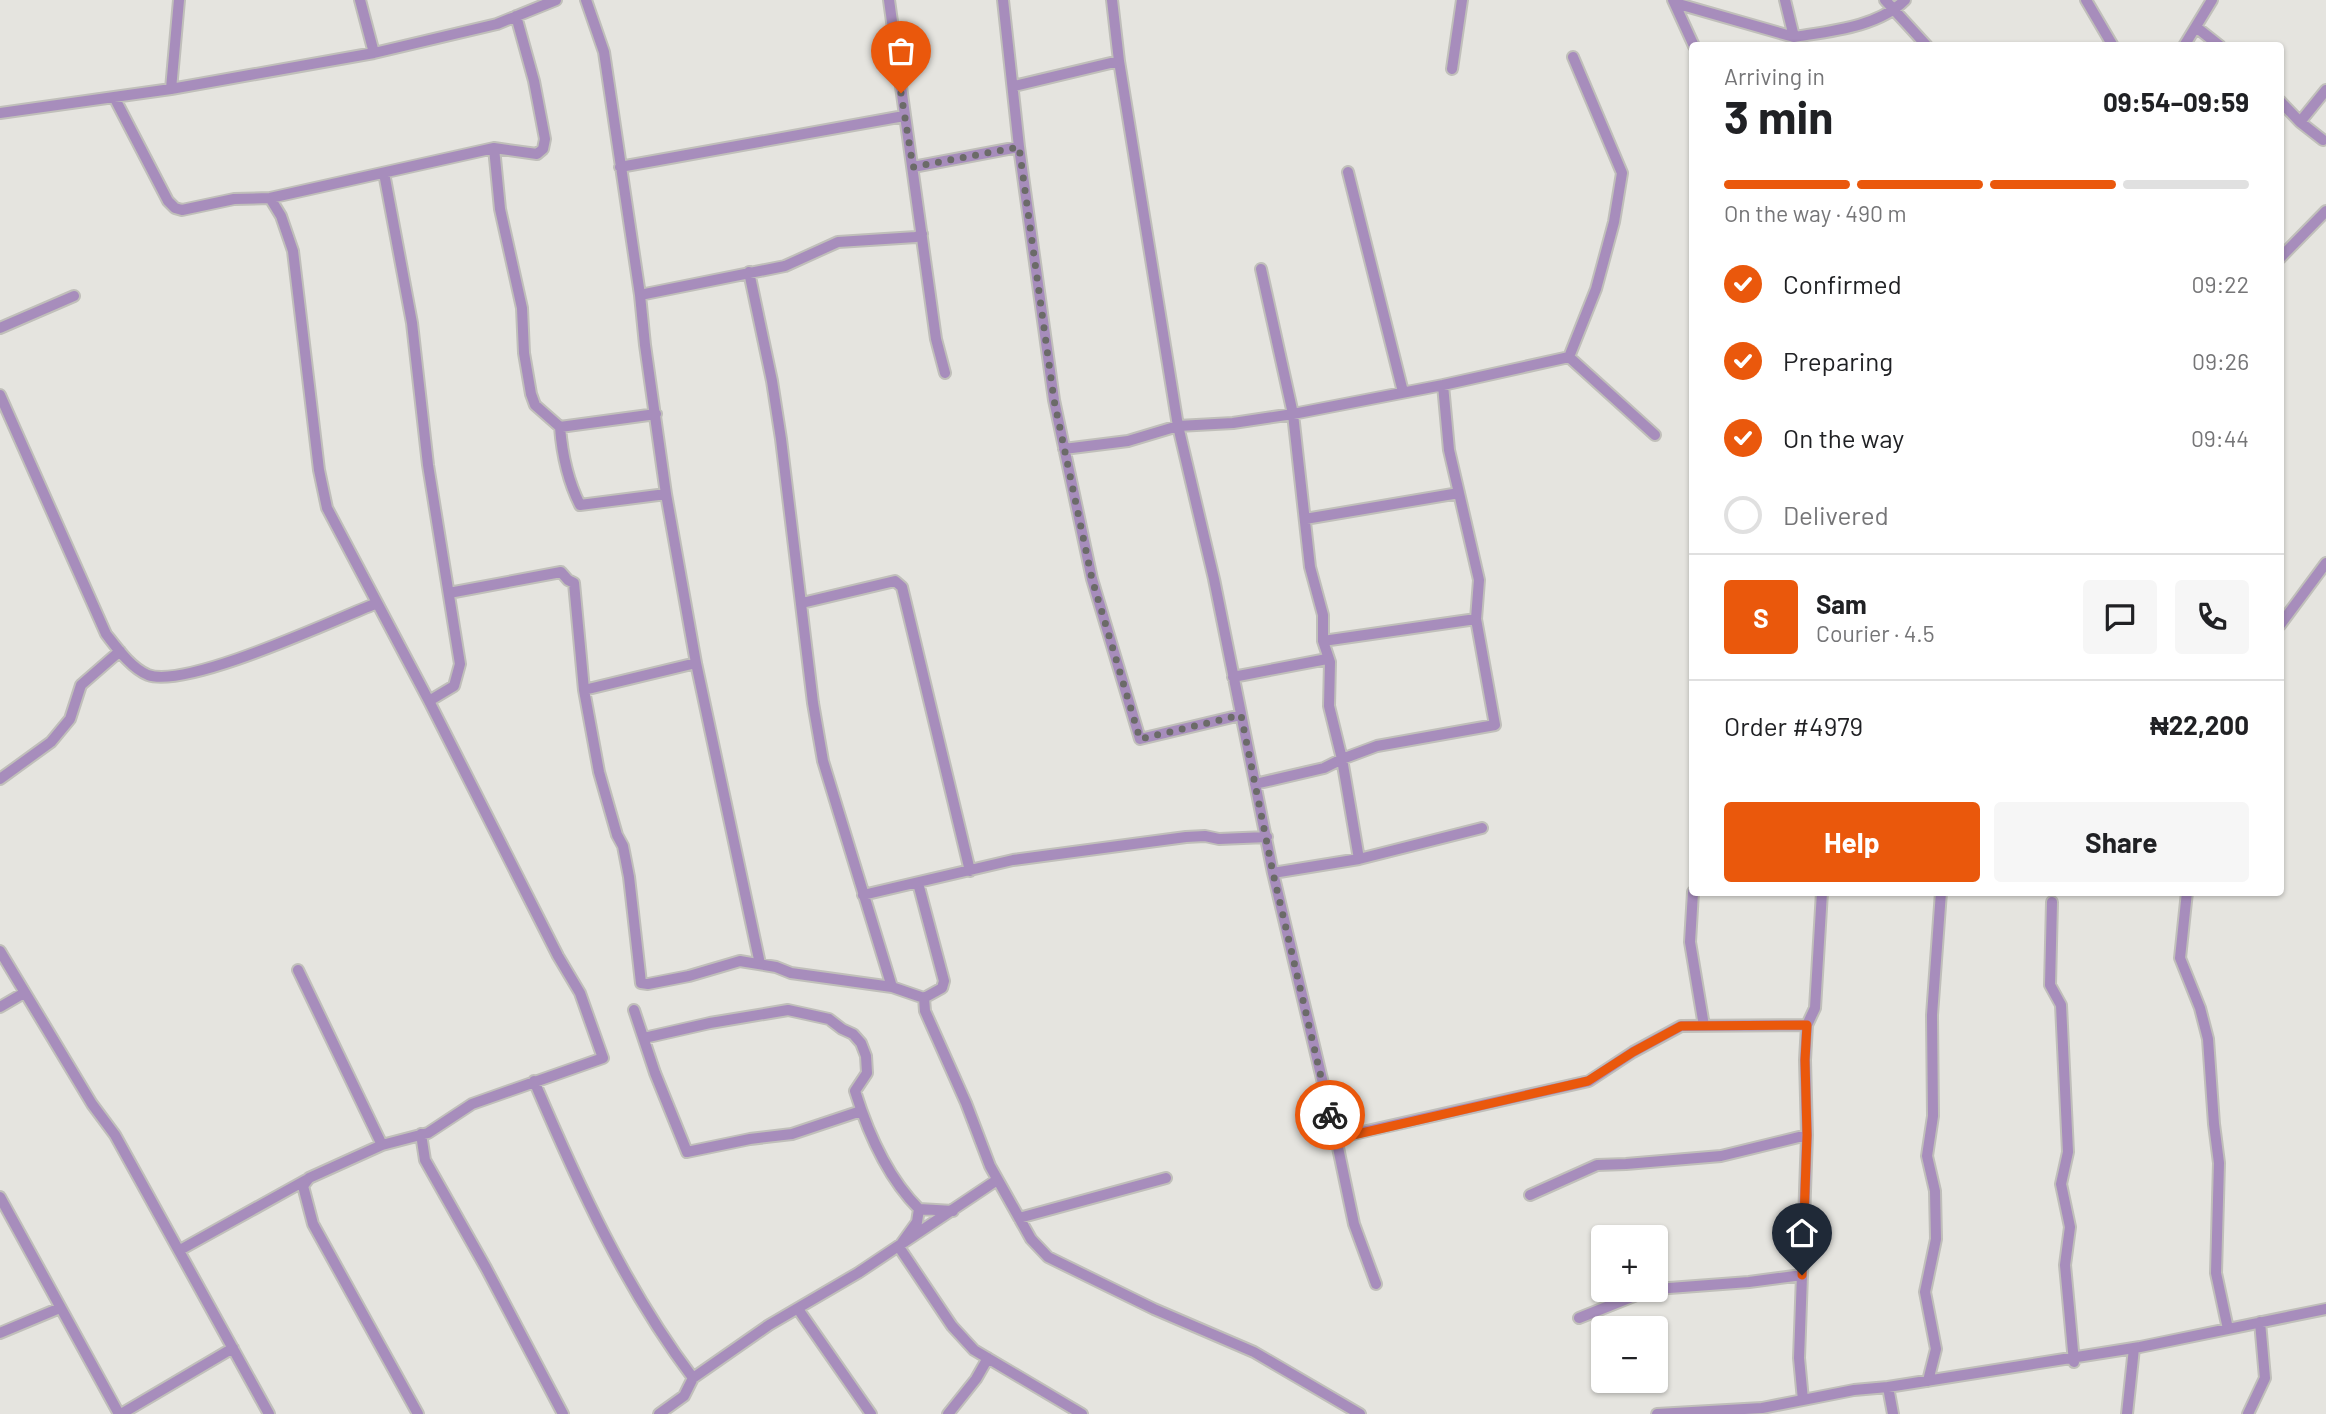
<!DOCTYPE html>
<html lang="en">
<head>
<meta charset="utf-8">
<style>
	:root { --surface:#fff; --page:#f6f6f6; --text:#202124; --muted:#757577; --line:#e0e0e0; --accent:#ea580c }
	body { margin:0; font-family:Barlow,sans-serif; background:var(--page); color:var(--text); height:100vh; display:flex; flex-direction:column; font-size:26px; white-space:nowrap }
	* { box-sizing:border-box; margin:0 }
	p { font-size:23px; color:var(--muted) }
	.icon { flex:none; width:38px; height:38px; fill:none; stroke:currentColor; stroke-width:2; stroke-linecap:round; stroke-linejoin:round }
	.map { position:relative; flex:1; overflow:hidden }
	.panel { position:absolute; left:1689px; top:42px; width:595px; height:854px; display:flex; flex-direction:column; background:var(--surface); border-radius:7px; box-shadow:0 2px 5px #0004 }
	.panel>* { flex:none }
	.fabs { position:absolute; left:1591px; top:1225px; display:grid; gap:14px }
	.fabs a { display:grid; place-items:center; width:77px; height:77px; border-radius:7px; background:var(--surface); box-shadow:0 2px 5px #0004; font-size:35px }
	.pin { position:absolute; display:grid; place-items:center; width:60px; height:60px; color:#fff; margin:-72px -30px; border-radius:50% 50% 50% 0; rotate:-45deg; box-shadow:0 0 7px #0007 }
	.pin .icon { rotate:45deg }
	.courier { position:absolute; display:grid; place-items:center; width:70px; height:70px; margin:-35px; border:5px solid #ea580c; border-radius:50%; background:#fff; color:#222; box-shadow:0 2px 9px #0007 }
	.overview em { font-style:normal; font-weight:700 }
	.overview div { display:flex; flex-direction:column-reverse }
	.overview { display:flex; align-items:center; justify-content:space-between; height:119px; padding:0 35px }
	h1 { font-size:46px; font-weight:700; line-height:52px }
	.bar { display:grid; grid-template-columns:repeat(4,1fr); gap:10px 7px; align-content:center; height:84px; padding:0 35px }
	.bar i { height:9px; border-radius:5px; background:var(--line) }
	.bar .selected { background:var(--accent) }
	.bar p { grid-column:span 4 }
	.line { display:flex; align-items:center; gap:18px; padding:0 35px; border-top:2px solid var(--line) }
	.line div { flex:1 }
	.round { display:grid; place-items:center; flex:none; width:74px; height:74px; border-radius:7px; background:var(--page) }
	ol { padding:0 35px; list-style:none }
	li { display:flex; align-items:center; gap:21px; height:77px }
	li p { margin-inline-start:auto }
	li .icon { padding:7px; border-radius:50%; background:var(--accent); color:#fff; stroke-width:4 }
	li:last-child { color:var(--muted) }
	li i { width:38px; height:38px; border:4px solid var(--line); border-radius:50% }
	.button { display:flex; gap:14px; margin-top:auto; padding:14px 35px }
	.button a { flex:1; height:80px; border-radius:7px; background:var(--accent); color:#fff; font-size:28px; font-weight:700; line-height:80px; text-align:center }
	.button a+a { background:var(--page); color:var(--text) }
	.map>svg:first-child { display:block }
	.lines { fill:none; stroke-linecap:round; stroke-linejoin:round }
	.street-casing { stroke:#c0bfba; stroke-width:14 }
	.street { stroke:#a78dbc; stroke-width:10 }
	.done { stroke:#6b6b68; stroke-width:7; stroke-dasharray:0 12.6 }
	.route { stroke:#ea580c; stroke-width:9 }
</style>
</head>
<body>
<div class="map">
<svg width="2326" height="1414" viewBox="0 0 2326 1414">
	<rect width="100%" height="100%" fill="#e5e4df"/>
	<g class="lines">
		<g class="street-casing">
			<path id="street" d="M 360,0 L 374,53
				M 586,0 L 604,52 L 640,295 L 645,345 L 666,494 L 696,663 L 760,964
				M 889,0 L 936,339 L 945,373
				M 1003,0 L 1019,147 L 1054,400 L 1092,579 L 1140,739 L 1241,715
				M 1673,0 L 1694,46
				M 1785,0 L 1794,37 C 1831,31 1878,27 1905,0
				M 1885,0 L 1927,46
				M 2086,0 L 2113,46
				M 1675,3 L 1794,37
				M 2196,27 L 2220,46
				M 2184,46 L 2212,0
				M 1119,61 L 1178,426 L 1214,579 L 1273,873 L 1336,1138
				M 1452,69 L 1462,0
				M 1014,86 L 1119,61 L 1112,0
				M 171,89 L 179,0
				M 114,97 L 168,201 L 175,208 L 182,210 L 234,199 L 270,198 L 494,148 L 537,154 L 543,149 L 545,139 L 534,81 L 516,16
				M 2280,101 L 2300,122 L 2326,90
				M 0,113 L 171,89 L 374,53 L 497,24 L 556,0
				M 2300,122 L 2323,140
				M 494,148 L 500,209 L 522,308 L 524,353 L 531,394 L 535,405 L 560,427 C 562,453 568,481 580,505 L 666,494
				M 620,167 L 904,116
				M 913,167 L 1019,147
				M 1348,172 L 1403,392
				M 384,173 L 412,323 L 428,465 L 460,664 L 454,686 L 429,701
				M 270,198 L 281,216 L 293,251 L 319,470 L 327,508 L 429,701 L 558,956 L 580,993 L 603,1058 L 472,1104 L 428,1133 L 382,1145 L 309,1178 L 303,1186 L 313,1224 L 418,1414
				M 2280,258 L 2326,211
				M 1261,269 L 1293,414 L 1310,567 L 1323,615 L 1323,641 L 1330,662 L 1329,706 L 1342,759 L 1359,859
				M 749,272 L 772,381 L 781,439 L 813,703 L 823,761 L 892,987
				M 640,295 L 785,266 L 838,242 L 916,237 L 922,234
				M 0,328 L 74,296
				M 1569,357 L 1596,289 L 1614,222 L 1622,173 L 1573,57
				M 1569,357 L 1655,435
				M 0,395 L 106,634 C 117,648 131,668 148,675 C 187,689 334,620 377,603
				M 560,427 L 656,414
				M 1064,449 L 1128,441 L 1178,426 L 1233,423 L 1293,414 L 1443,385 L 1569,357
				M 1459,493 L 1479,580 L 1476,619
				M 1305,519 L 1459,493 L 1449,450 L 1443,385
				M 449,593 L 561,572 L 568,580 L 574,583 L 584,690 L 599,772 L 617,835 L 623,846 L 629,877 L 641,983 L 648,984 L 689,976 L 740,961 L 776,967 L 791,973 L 892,987 L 924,998 L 942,988 L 944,981 L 918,883
				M 802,603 L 895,581 L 902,587 L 970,871
				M 2280,625 L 2326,563
				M 1233,677 L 1327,659
				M 584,690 L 696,663
				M 0,779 L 51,742 L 70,719 L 81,685 L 120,651
				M 1255,784 L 1324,768 L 1342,759 L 1377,746 L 1495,725 L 1476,619 L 1323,641
				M 1273,873 L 1359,859 L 1482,828
				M 1693,892 L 1690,942 L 1704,1026
				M 2187,892 L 2180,958 L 2200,1008 L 2208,1039 L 2214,1124 L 2219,1163 L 2216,1273 L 2228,1329
				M 863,895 L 1013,860 L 1186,837 L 1205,836 L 1219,839 L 1267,837
				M 2052,902 L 2050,985 L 2061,1005 L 2068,1152 L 2061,1184 L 2070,1227 L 2065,1265 L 2074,1362
				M 0,951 L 92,1104 L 115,1135 L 269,1414
				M 298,970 L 382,1145
				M 924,998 L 925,1011 L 966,1103 L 990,1166 L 1031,1239 L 1048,1257 L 1154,1309 L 1254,1352 L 1360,1414
				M 0,1007 L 24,993
				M 634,1010 L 655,1073 L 687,1152 L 750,1139 L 792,1134 L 861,1111
				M 1807,1025 L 1815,1008 L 1822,892
				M 644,1038 L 710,1023 L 788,1010 L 829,1019 L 842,1029 L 853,1034 L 861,1043 L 866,1056 L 867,1073 L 855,1091 C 868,1133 888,1178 919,1209 L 953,1211
				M 534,1081 C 578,1184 625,1288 693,1378
				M 421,1134 L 425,1160 L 486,1268 L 563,1414
				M 1530,1195 L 1597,1165 L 1626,1164 L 1721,1156 L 1807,1135 L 1802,1275
				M 0,1197 L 119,1414
				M 919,1209 L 917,1222 L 899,1247 L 952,1326 L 974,1350 L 1082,1414
				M 1019,1218 L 1166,1178
				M 180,1250 L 306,1180
				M 1376,1284 L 1354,1224 L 1336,1138 L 1589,1081 L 1633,1052 L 1681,1026 L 1807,1025 L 1805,1060 L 1807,1135
				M 1656,1289 L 1749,1282 L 1802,1275 L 1799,1358 L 1803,1400
				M 798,1309 L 871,1414
				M 1579,1318 L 1649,1290
				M 0,1333 L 60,1308
				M 1928,1381 L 1936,1349 L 1925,1292 L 1936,1239 L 1935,1191 L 1927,1156 L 1933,1116 L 1932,1015 L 1941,892
				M 1888,1387 L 1893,1414
				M 121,1414 L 233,1348
				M 659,1414 L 684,1396 L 693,1378 L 769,1325 L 858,1273 L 997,1180
				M 948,1414 L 976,1379 L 988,1358
				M 1657,1414 L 1762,1408 L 1854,1390 L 1888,1387 L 2140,1347 L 2326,1309
				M 2127,1414 L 2134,1348
				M 2248,1414 L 2265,1378 L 2260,1322"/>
		</g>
		<use href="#street" class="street"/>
	</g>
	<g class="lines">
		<path class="done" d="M 901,93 L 913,167 L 1019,147 L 1054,400 L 1092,579 L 1140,739 L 1241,715 L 1273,873 L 1330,1115"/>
		<path class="route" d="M 1330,1115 L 1336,1138 L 1353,1135 L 1588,1081 L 1633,1052 L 1681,1026 L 1807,1025 L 1805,1060 L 1807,1135 L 1802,1275"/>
	</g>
</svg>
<div class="fabs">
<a>+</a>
<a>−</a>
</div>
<div class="pin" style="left:901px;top:93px;background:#ea580c"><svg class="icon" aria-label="bag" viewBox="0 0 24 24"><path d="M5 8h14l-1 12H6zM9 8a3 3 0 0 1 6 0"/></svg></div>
<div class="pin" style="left:1802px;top:1275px;background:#1f2937"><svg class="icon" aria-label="home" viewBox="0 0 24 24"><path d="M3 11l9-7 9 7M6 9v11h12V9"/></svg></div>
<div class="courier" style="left:1330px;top:1115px"><svg class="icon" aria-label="bike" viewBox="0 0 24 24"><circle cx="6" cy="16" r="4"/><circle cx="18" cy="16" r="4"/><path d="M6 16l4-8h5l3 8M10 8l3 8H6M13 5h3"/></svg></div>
<section class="panel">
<div class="overview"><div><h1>3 min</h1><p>Arriving in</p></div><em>09:54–09:59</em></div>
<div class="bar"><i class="selected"></i><i class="selected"></i><i class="selected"></i><i></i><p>On the way · 490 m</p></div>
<ol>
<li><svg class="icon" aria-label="check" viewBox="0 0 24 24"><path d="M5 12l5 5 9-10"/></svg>Confirmed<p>09:22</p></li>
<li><svg class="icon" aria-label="check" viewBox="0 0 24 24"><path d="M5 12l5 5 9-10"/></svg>Preparing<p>09:26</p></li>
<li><svg class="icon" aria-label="check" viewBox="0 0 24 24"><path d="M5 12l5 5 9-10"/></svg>On the way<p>09:44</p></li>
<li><i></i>Delivered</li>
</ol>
<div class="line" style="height:126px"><b class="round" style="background:var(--accent);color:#fff">S</b><div><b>Sam</b><p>Courier · 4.5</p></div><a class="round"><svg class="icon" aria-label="chat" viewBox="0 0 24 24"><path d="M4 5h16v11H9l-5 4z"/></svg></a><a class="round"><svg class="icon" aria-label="phone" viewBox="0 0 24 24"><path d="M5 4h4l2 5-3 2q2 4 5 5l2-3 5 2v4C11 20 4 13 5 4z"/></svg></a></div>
<div class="line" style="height:91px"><div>Order #4979</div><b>₦22,200</b></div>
<div class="button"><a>Help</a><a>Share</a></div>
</section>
</div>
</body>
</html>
